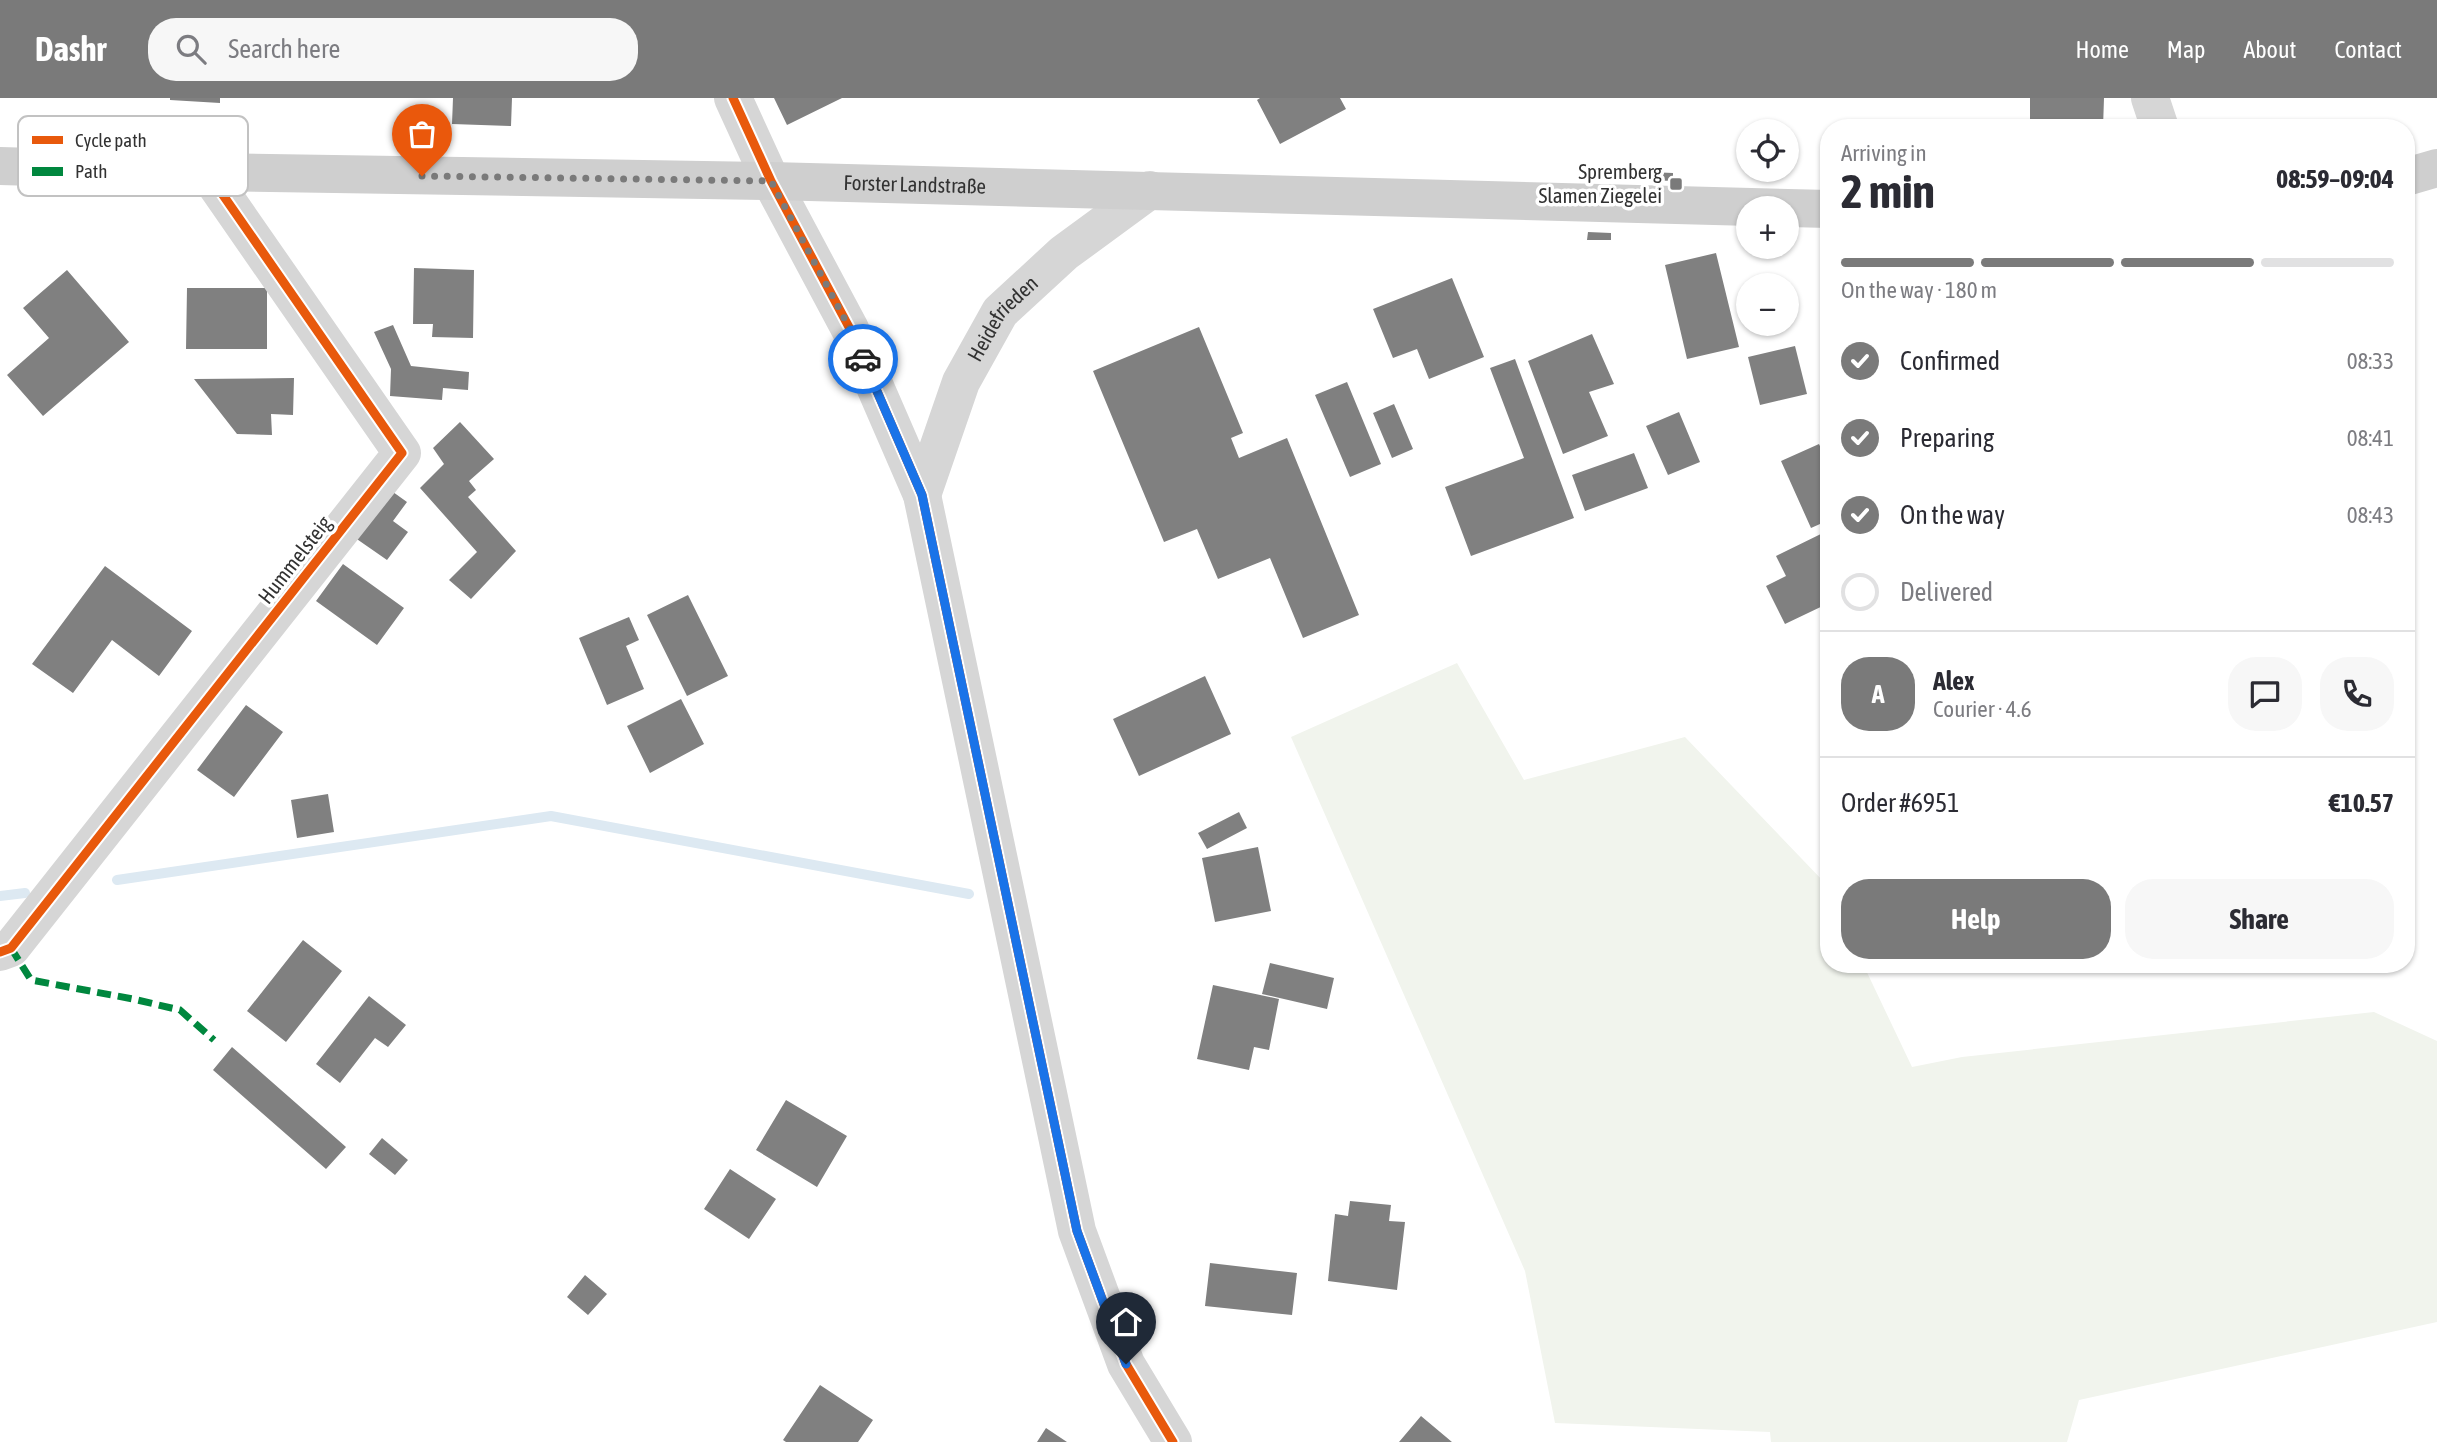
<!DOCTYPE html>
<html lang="en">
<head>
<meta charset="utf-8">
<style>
	:root { --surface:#fff; --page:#f7f7f7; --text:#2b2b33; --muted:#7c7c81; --line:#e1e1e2; --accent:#7a7a7a }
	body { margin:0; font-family:"Asap Condensed",sans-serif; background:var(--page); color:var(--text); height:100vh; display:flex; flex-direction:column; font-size:26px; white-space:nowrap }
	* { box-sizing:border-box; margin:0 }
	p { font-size:23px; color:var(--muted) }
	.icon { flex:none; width:38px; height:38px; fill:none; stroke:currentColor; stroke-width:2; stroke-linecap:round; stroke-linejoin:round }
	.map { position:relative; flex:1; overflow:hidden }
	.drawer { position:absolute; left:1820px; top:21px; width:595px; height:854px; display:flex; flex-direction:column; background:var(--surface); border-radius:28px; box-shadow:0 2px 5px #0004 }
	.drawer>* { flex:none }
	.controls { position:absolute; left:1736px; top:21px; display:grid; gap:14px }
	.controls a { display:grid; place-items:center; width:63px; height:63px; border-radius:50%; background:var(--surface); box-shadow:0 2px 5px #0004; font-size:35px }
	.pin { position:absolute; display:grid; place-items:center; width:60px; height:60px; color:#fff; margin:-72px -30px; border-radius:50% 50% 50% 0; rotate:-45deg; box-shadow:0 0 7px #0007 }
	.pin .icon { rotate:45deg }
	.courier { position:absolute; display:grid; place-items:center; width:70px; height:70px; margin:-35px; border:5px solid #1a73e8; border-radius:50%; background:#fff; color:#222; box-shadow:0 2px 9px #0007 }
	.head em { font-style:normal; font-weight:700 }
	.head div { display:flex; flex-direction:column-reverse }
	.head { display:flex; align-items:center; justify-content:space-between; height:119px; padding:0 21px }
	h1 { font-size:46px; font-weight:700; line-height:52px }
	.bar { display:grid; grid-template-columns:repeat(4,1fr); gap:10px 7px; align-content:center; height:84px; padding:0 21px }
	.bar i { height:9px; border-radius:5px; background:var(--line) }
	.bar .on { background:var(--accent) }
	.bar p { grid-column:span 4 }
	.line { display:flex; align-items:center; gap:18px; padding:0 21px; border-top:2px solid var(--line) }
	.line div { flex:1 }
	.round { display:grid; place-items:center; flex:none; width:74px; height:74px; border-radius:28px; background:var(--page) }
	ol { padding:0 21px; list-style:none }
	li { display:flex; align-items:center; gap:21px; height:77px }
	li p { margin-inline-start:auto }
	li .icon { padding:7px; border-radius:50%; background:var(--accent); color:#fff; stroke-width:4 }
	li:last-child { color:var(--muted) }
	li i { width:38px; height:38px; border:4px solid var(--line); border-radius:50% }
	.action { display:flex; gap:14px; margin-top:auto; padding:14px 21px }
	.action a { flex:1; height:80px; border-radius:28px; background:var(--accent); color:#fff; font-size:28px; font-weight:700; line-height:80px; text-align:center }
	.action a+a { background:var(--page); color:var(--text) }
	header { display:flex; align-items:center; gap:42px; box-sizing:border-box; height:98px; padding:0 35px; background:var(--accent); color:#fff }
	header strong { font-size:33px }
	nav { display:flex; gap:38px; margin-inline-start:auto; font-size:24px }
	.search { width:490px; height:63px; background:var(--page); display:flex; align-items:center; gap:18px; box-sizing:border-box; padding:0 24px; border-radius:28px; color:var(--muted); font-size:26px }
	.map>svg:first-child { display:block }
	.green { fill:#f1f4ed }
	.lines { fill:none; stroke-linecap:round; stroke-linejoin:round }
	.stream { stroke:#dde9f2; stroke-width:10 }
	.building { fill:#808080 }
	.minor { stroke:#d6d6d6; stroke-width:38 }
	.secondary { stroke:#cfcfcf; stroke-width:38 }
	.quiet { stroke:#00873e; stroke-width:7; stroke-dasharray:14 7; stroke-linecap:butt }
	.cycleway-casing { stroke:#fff; stroke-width:13 }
	.cycleway { stroke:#e8590c; stroke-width:9 }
	.done { stroke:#7a7a7a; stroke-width:7; stroke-dasharray:0 12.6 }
	.route { stroke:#1a73e8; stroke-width:9 }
	.poi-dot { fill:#7a7a7a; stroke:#fff; stroke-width:2.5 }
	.labels { text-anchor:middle; stroke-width:7; stroke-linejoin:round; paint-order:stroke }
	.poi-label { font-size:21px; fill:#323232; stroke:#fff; text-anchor:end }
	.street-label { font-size:21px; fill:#323232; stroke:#fff }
	.key { fill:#fff; stroke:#c2c2c2; stroke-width:2 }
	.key-label { font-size:19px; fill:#323232 }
</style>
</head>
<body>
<header>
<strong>Dashr</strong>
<div class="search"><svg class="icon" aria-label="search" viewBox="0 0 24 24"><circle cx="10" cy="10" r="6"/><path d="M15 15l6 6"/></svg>Search here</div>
<nav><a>Home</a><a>Map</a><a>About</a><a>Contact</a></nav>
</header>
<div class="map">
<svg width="2437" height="1344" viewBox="0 0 2437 1344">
	<rect width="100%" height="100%" fill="#fff"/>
	<path class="green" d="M 1457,565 L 1524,682 L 1685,639 L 1825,785 L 1829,793 L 1829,866 L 1863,866 L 1912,969 L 1962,959 L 2374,914 L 2437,943 L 2437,1224 L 2079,1302 L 2067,1344 L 1771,1344 L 1770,1334 L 1555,1325 L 1525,1173 L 1291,639 Z"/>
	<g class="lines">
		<path class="stream" d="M 117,782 L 551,718 L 969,796
			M 0,798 L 25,795"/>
	</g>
	<path class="building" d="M 170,0 L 220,0 L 220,5 L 170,2 Z
		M 453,0 L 512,0 L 511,28 L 452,26 Z
		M 774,0 L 842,0 L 787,27 Z
		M 1260,0 L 1340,0 L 1346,11 L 1280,46 L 1257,2 Z
		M 2030,0 L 2104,0 L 2103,30 L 2030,30 Z
		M 1649,74 L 1673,75 L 1673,83 L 1649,82 Z
		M 1588,134 L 1611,135 L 1611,142 L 1587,142 Z
		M 1716,155 L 1739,249 L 1687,261 L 1665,167 Z
		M 414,170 L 474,172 L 473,240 L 432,239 L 433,226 L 413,226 Z
		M 67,172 L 129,244 L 43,318 L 7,277 L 49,240 L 23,210 Z
		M 1452,180 L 1484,259 L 1429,281 L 1417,251 L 1393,260 L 1373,211 Z
		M 187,190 L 267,190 L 267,251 L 186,251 Z
		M 393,227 L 411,268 L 469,274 L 468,292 L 443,290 L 442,302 L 390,298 L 391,271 L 374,234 Z
		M 1199,229 L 1243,335 L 1231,340 L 1239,360 L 1287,340 L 1359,517 L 1303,540 L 1270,460 L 1218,481 L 1197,431 L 1164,444 L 1093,273 Z
		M 1592,236 L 1614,286 L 1589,294 L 1608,338 L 1563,356 L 1528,263 Z
		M 1795,248 L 1807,296 L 1760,307 L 1748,259 Z
		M 1515,261 L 1574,420 L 1471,458 L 1445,389 L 1524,360 L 1490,270 Z
		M 294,280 L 293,317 L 271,316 L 272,337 L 237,336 L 194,281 Z
		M 1347,284 L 1381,366 L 1350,379 L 1315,297 Z
		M 1394,306 L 1413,351 L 1392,360 L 1373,315 Z
		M 1679,314 L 1700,364 L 1668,377 L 1646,328 Z
		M 460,324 L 494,361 L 469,383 L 476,392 L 468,399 L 516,453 L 471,501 L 449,482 L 477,454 L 420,390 L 444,366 L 433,350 Z
		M 1819,346 L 1829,367 L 1829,400 L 1824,401 L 1829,411 L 1829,422 L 1811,430 L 1781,363 Z
		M 1634,355 L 1648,390 L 1585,413 L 1572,377 Z
		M 386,389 L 407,404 L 393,423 L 408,434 L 387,462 L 351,437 Z
		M 1829,432 L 1829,505 L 1785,526 L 1766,488 L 1786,478 L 1776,458 Z
		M 343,466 L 404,510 L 377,547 L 316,503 Z
		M 105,468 L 192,533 L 159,578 L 112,542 L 73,595 L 32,566 Z
		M 688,497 L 728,578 L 687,598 L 647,517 Z
		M 629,519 L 639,542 L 626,548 L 644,591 L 607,607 L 579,540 Z
		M 1205,578 L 1231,636 L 1139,678 L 1113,621 Z
		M 681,601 L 704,646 L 650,675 L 627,628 Z
		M 246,607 L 283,634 L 234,699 L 197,672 Z
		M 328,696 L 334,734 L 297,740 L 291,702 Z
		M 1239,714 L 1247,730 L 1207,751 L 1198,735 Z
		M 1258,749 L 1271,813 L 1215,824 L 1202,760 Z
		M 303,842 L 342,873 L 286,944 L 247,913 Z
		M 1270,865 L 1334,880 L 1327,911 L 1262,896 Z
		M 1213,887 L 1279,901 L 1269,952 L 1254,949 L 1249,972 L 1197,961 Z
		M 369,898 L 406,927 L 388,949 L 375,940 L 340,985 L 316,966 Z
		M 232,949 L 346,1049 L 326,1071 L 213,972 Z
		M 786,1002 L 847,1038 L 817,1089 L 756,1052 Z
		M 382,1040 L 408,1062 L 395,1077 L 369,1056 Z
		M 730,1071 L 776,1101 L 749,1141 L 704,1111 Z
		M 1350,1103 L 1391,1107 L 1389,1123 L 1405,1124 L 1397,1192 L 1328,1183 L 1335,1116 L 1348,1118 Z
		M 1210,1165 L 1297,1175 L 1292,1217 L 1205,1208 Z
		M 585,1177 L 607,1196 L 588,1217 L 567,1199 Z
		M 820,1287 L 873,1322 L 858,1344 L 786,1344 L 783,1342 Z
		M 1421,1318 L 1452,1344 L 1399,1344 Z
		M 1046,1330 L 1067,1344 L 1037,1344 Z"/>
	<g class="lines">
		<g class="minor">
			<path d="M 733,0 L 771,83 L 850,231 L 922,397 L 1077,1133 L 1126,1266 L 1173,1344"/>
			<path d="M 2150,0 L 2160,30"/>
			<path id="s1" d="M 922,397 L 961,284 L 1000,214 L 1064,155 L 1150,92"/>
			<path d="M 0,854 L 11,850 L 402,355 L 207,74"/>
		</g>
		<g class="secondary">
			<path id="s2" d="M 0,68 L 207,74 L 771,83 L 1829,111"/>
			<path d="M 2406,79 L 2437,70"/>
		</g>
		<path class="quiet" d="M 11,850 L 31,882 L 133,901 L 180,912 L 214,942"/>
		<g class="cycleway-casing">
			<path id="cycleway" d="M 733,0 L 771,83 L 850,231 L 922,397 L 1077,1133 L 1126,1266 L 1173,1344
				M 0,854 L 11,850 L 402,355 L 207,74"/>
		</g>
		<use href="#cycleway" class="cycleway"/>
	</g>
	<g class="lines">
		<path class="done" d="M 422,78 L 771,83 L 850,231 L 863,261"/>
		<path class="route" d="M 863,261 L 922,397 L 1077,1133 L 1126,1266"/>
	</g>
	<rect class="poi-dot" x="1669" y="79" width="14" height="14" rx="3.5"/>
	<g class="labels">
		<g class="poi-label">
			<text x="1662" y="81">Spremberg<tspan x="1662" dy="24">Slamen Ziegelei</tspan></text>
		</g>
		<g class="street-label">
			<text dy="7" stroke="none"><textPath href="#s2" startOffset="915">Forster Landstraße</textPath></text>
			<text dy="7" stroke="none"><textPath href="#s1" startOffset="196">Heidefrieden</textPath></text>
			<text transform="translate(295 462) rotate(-52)" y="7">Hummelsteig</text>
		</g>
	</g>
	<rect x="18" y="18" width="230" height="80" rx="10" class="key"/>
	<rect x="32" y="38" width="31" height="8" fill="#e8590c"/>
	<rect x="32" y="69" width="31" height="9" fill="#00873e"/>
	<g class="key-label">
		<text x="75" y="49">Cycle path</text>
		<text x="75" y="80">Path</text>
	</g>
</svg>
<div class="controls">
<a><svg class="icon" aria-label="locate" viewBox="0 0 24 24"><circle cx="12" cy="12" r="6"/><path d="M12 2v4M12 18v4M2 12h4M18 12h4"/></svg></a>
<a>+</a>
<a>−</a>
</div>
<div class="pin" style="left:422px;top:78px;background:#ea580c"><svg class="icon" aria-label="bag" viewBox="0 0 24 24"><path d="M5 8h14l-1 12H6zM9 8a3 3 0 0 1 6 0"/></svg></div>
<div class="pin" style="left:1126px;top:1266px;background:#1f2937"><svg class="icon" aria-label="home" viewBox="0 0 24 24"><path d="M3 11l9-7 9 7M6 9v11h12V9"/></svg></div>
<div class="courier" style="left:863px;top:261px"><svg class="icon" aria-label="car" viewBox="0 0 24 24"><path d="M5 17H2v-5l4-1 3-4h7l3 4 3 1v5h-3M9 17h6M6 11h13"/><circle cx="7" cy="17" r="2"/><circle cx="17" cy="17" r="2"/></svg></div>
<section class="drawer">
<div class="head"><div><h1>2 min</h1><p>Arriving in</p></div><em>08:59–09:04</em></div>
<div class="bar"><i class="on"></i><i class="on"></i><i class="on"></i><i></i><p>On the way · 180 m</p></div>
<ol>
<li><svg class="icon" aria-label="check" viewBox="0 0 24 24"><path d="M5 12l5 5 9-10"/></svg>Confirmed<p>08:33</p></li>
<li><svg class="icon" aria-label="check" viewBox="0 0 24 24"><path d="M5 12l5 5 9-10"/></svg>Preparing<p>08:41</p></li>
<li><svg class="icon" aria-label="check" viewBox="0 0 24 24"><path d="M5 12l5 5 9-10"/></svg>On the way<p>08:43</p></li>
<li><i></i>Delivered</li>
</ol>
<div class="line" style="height:126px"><b class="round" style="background:var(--accent);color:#fff">A</b><div><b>Alex</b><p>Courier · 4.6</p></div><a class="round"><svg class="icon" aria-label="chat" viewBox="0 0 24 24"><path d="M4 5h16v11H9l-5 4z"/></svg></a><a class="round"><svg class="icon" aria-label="phone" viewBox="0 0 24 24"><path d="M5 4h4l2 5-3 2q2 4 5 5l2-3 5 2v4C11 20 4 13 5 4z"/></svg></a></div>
<div class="line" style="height:91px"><div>Order #6951</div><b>€10.57</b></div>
<div class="action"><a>Help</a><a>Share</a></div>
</section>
</div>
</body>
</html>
